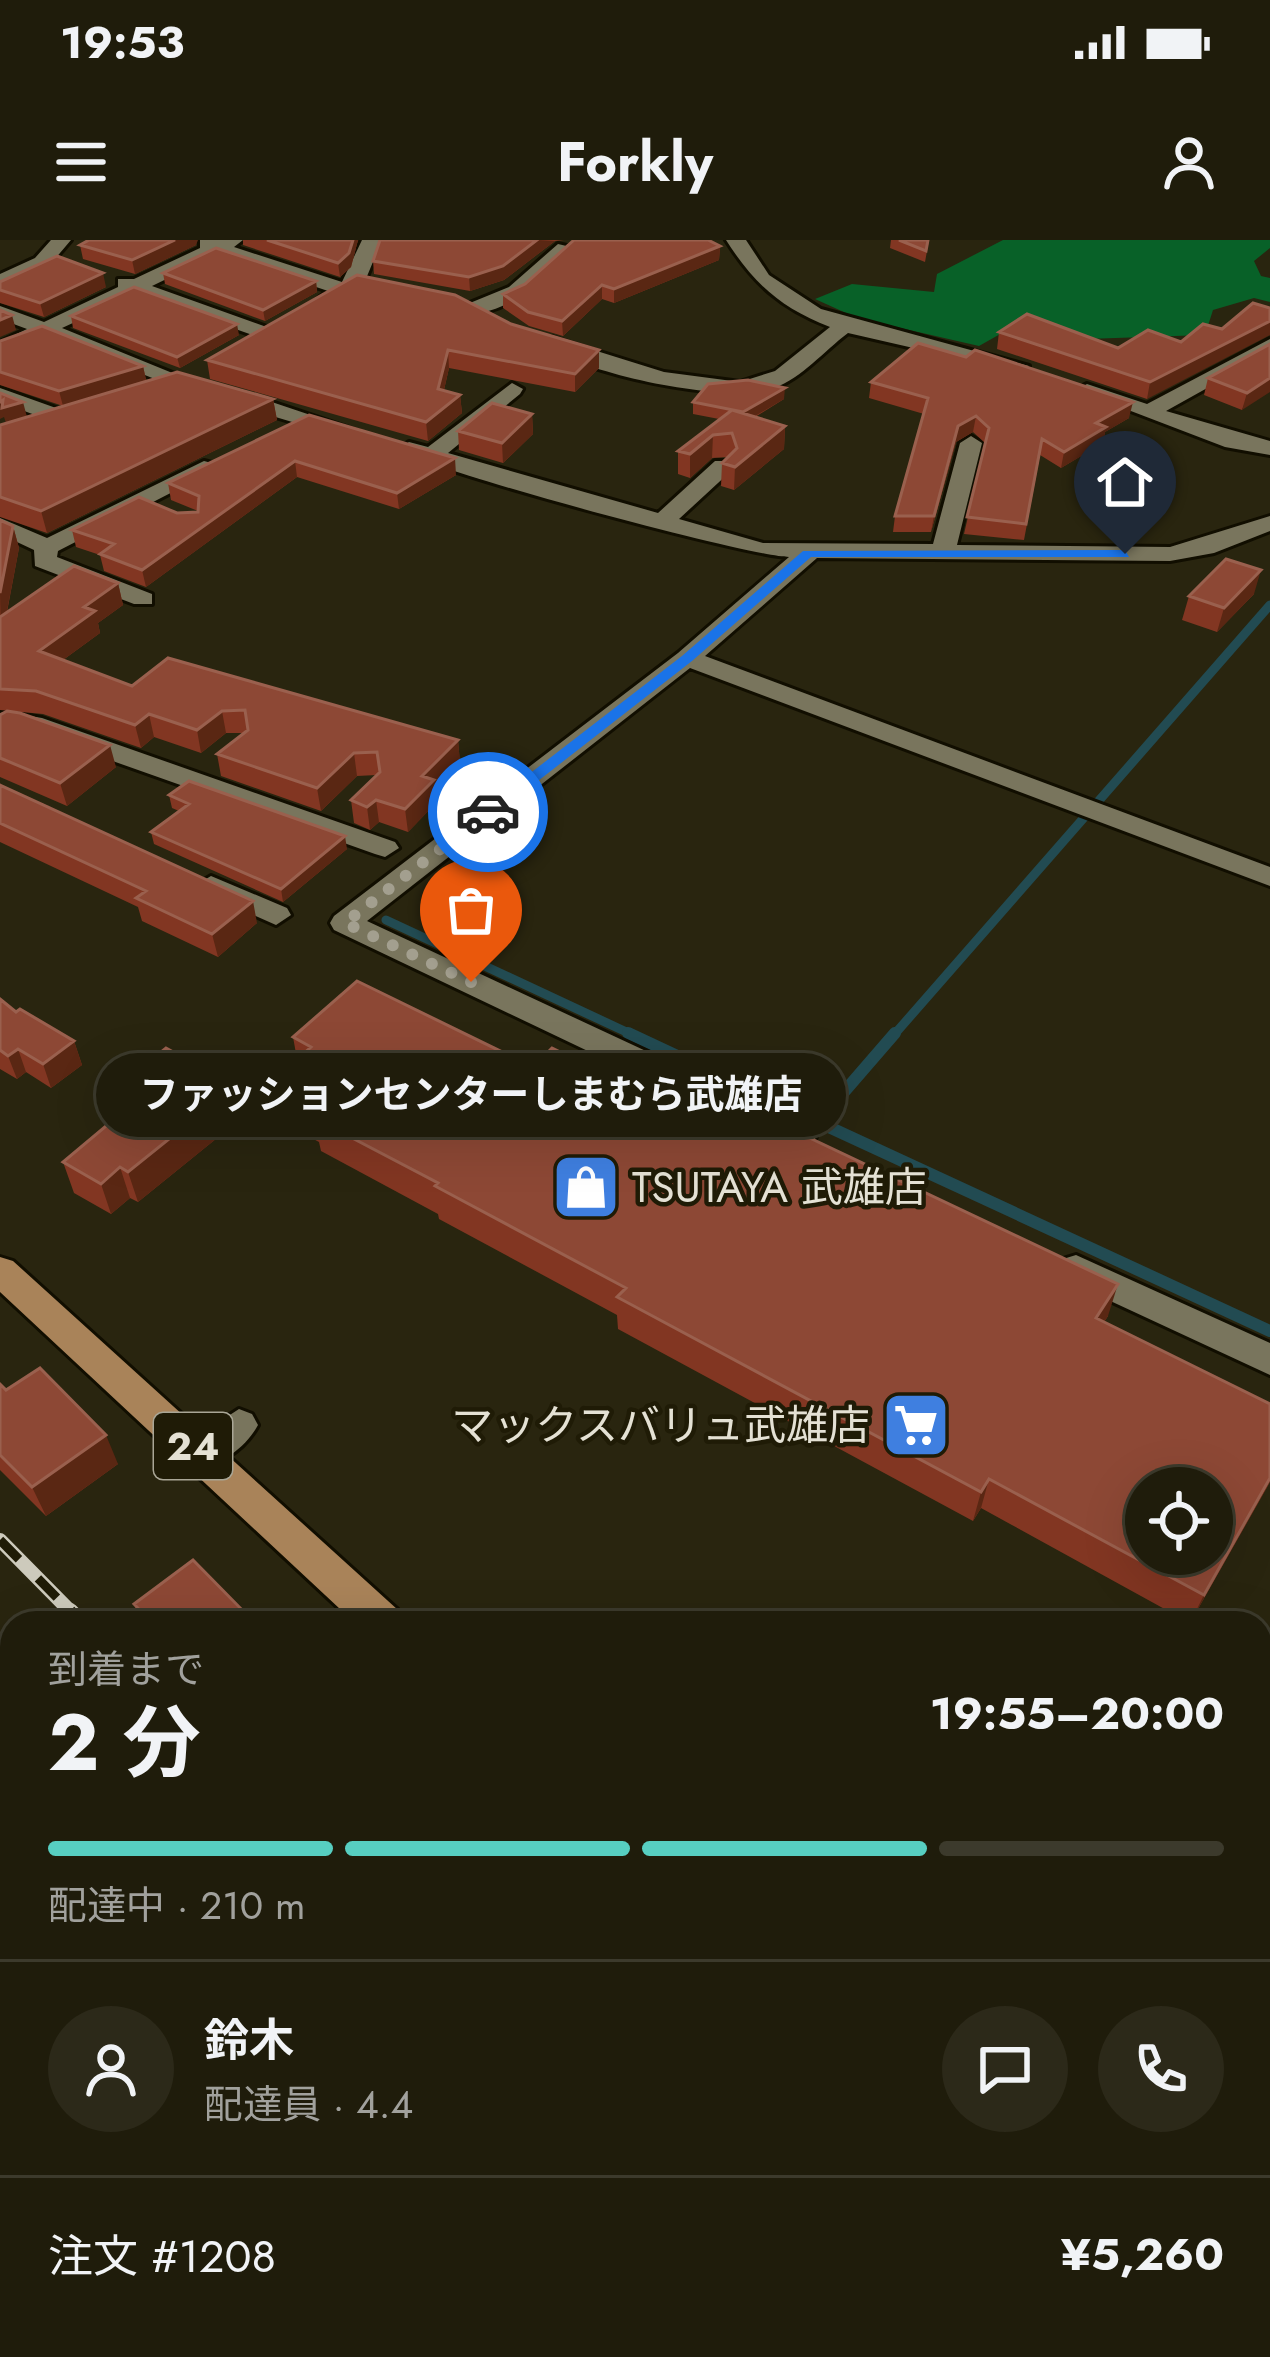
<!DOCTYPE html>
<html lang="ja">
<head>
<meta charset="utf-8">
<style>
	:root { --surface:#1f1c0b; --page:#2c2919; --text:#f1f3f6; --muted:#a1a19d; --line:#3c3a2c; --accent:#57cec1 }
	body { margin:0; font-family:Jost,"Noto Sans JP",sans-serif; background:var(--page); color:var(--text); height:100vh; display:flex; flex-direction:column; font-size:45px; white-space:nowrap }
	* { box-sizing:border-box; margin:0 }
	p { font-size:39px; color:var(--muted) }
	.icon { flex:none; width:66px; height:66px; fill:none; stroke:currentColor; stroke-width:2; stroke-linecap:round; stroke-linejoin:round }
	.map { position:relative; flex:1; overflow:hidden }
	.details { position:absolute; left:0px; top:1371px; width:1272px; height:747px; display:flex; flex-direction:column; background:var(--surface); border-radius:36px 36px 0 0; box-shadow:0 12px 48px #0002,0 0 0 3px var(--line) }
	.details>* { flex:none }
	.fabs { position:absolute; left:1125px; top:1227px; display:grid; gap:24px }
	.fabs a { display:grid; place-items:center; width:108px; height:108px; border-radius:50%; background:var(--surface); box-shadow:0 12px 48px #0002,0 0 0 3px var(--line); font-size:60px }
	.pin { position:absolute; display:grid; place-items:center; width:102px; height:102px; color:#fff; margin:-123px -51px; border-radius:50% 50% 50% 0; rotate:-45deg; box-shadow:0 0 12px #0007 }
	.pin .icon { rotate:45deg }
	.courier { position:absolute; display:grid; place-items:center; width:120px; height:120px; margin:-60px; border:9px solid #1a73e8; border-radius:50%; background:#fff; color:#222; box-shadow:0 3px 15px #0007 }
	.bubble { position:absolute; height:84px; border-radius:42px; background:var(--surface); box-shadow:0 12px 48px #0002,0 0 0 3px var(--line); font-size:39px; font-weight:700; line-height:84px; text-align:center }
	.head em { font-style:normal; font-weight:700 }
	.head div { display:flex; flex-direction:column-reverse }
	.head { display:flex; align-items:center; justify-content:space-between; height:204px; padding:0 48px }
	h1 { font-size:78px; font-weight:700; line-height:90px }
	.bar { display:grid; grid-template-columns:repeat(4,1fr); gap:18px 12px; align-content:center; height:144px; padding:0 48px }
	.bar i { height:15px; border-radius:9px; background:var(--line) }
	.bar .current { background:var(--accent) }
	.bar p { grid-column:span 4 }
	.line { display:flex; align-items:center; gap:30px; padding:0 48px; border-top:3px solid var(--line) }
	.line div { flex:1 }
	.round { display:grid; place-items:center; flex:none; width:126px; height:126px; border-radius:63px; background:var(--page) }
	.status { display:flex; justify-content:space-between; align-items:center; height:84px; padding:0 60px; background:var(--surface); direction:ltr }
	.status svg { height:33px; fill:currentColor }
	header { display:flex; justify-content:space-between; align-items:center; height:156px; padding:0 48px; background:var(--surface); font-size:54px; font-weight:700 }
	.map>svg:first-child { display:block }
	.forest { fill:#086128 }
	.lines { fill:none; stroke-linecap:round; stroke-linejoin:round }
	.stream-far1 { stroke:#224b52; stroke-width:9 }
	.stream { stroke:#224b52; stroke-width:12 }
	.minor-casing { stroke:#110e00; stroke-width:6 }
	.major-casing { stroke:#110e00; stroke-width:6 }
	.minor { fill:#79755d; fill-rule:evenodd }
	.major { fill:#a98359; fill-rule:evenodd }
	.rail-far1-casing { stroke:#cdcabc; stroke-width:14 }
	.rail-casing { stroke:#cdcabc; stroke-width:16 }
	.rail-far1 { stroke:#1f1b06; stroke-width:9; stroke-dasharray:27; stroke-linecap:butt }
	.rail { stroke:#1f1b06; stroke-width:12; stroke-dasharray:34; stroke-linecap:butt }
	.wall { fill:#823622 }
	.shaded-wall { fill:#5a2713 }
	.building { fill:#8d4835; stroke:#9a604e; stroke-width:3; fill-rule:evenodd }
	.route { fill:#1a73e8 }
	.done { stroke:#a39f8f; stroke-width:12; stroke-dasharray:0 21.6 }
	.labels { text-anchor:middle; stroke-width:9; stroke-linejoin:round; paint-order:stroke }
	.shield { fill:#1f1b06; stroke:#a9a696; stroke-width:3 }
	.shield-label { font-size:39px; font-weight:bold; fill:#e4e1d4 }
	.poi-label { font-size:42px; fill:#e4e1d4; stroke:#1f1b06; text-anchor:start }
</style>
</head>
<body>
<div class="status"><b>19:53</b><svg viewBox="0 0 49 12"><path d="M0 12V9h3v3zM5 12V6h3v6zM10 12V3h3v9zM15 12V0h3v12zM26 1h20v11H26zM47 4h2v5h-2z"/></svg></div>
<header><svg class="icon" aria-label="menu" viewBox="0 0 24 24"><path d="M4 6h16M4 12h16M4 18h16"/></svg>Forkly<svg class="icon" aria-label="person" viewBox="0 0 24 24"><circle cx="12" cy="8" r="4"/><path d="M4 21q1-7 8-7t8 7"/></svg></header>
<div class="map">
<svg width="1270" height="2117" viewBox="0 0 1270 2117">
	<rect width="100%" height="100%" fill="#29250f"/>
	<path class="forest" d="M 1003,0 L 1270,0 L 1270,8 L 1254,21 L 1261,36 L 1270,38 L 1270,62 L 1254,58 L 1213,70 L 1205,95 L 1086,99 L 1025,80 L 979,106 L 857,78 L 815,59 L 852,44 L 934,52 L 937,34 Z"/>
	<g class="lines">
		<path class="stream-far1" d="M 386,680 L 635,796
			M 893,796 L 1270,365"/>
		<path class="stream" d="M 628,793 L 818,882
			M 895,793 L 818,882 L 1270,1091"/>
		<g class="minor-casing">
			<path id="minor" d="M 51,0 L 71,0 L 49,26 L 0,47 L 0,34 L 35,18 Z
				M 200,0 L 243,0 L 234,7 L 342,42 L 362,0 L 382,0 L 363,46 L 321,70 L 311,64 L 328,51 L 218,14 L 152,46 L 275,90 L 275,98 L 261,98 L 136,54 L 62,88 L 192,141 L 152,156 L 141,150 L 160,141 L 45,96 L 0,116 L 0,102 L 27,89 L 0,79 L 0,66 L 44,82 L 118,47 L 118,39 L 134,39 L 200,8 Z
				M 726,0 L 746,0 L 769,35 L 821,69 L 1029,126 L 1018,132 L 848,93 C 824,111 802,138 774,148 C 728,165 578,133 542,103 L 552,97 L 664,132 L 740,142 L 775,131 L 830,87 C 781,68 754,44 726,0 Z
				M 558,4 L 575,8 C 549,36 505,78 465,73 L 465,65 L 509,47 Z
				M 1270,99 L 1270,113 L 1166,171 L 1270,201 L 1270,215 L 1225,207 L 1076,150 L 1087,144 L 1147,164 Z
				M 512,143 L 523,149 L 520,154 L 448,213 L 658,273 L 715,221 L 731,221 L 731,231 L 679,279 L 763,303 L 933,304 L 960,203 L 971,196 L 982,203 L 957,305 L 1170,307 L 1270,276 L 1270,291 L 1214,313 L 1170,321 L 817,318 L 705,416 L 1270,627 L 1270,646 L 690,428 L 367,681 L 811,888 L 816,897 L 811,906 L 787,906 L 334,690 L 330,683 L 334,676 L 678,413 L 789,317 C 751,317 420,228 398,209 L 409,202 L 428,207 Z
				M 0,148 L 70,173 L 73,178 L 62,185 L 0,162 Z
				M 223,151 L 239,151 L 361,192 L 342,197 L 223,161 Z
				M 204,221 L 223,226 L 58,311 L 57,317 L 152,354 L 152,364 L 134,364 L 35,326 L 34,310 L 0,294 L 0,278 L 47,298 Z
				M 6,472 L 42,478 L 395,602 L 399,608 L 385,617 L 375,614 L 28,491 L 13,489 L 0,497 L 0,473 Z
				M 211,636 L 287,668 L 291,675 L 276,685 L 201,652 L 196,645 Z
				M 1076,1015 L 1270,1103 L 1270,1135 L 1063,1039 L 1058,1029 L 1063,1019 Z
				M 239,1169 L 252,1174 L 258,1185 C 246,1208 213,1234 187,1225 L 182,1214 L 187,1203 Z"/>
		</g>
		<g class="major-casing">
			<path id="major" d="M 0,1017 L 13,1021 L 398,1370 L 404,1383 L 355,1383 L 0,1052 Z
				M 1122,2106 L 1181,2106 L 1185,2117 L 1126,2117 Z"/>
		</g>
		<use href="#minor" class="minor"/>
		<use href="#major" class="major"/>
		<g class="rail-far1-casing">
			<path id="rail-far1" d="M 0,1300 L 73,1374"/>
		</g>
		<g class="rail-casing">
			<path id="rail" d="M 70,1371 L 82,1383
				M 776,2106 L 787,2117"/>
		</g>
		<use href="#rail-far1" class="rail-far1"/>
		<use href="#rail" class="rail"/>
	</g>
	<path class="wall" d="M 243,0 L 358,0 L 351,27 L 340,37 L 243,5 Z
		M 380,0 L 564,0 L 555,1 L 504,40 L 470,51 L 374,34 L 373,21 Z
		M 572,0 L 708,0 L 720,6 L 719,20 L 614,63 L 602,59 L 563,96 L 529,86 L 503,68 L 503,54 L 525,44 L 573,3 Z
		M 891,0 L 929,0 L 925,22 L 890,8 Z
		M 80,5 L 196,5 L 135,34 L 83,19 Z
		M 163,33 L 316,41 L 317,52 L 265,81 L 165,44 Z
		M 0,42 L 106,47 L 44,77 L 0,63 Z
		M 71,76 L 239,95 L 180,128 L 73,88 Z
		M 511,84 L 599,128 L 575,152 L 449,128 L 444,150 L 460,155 L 462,173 L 428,201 L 210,139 L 207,120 Z
		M 1222,89 L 1147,159 L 997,109 L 999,92 L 1118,108 L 1181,102 Z
		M 0,101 L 143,126 L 146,140 L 63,166 L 0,145 Z
		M 1270,104 L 1242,170 L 1204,155 L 1208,138 Z
		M 871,142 L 1129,178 L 1105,192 L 1103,203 L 1061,228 L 1040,215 L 1024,300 L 964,294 L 985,203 L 973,192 L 956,202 L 931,292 L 893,292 L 895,276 L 924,174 L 869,158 Z
		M 273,159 L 277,180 L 47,293 L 0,277 L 0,185 Z
		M 784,159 L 755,177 L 785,186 L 784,209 L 734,250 L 721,246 L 722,223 L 728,217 L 712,218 L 690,238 L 678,234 L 678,211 L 719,179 L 693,174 L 693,162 Z
		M 532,174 L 533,194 L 503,223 L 459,210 L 458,191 Z
		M 309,175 L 456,235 L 399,269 L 297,237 L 146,347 L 104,331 L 100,315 L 76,307 L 72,290 L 198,271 L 171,260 L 168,243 Z
		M 0,280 L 13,286 L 19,308 L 7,372 L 118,343 L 123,365 L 98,383 L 100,393 L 63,420 L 132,446 L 458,500 L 460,523 L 435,548 L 436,563 L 408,592 L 379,582 L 370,590 L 354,583 L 351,560 L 377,535 L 357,536 L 321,571 L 221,536 L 217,514 L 244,493 L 226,493 L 201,513 L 154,497 L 141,508 L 43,474 L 0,470 Z
		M 1254,354 L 1217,392 L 1182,380 L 1189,356 Z
		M 0,475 L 116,527 L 67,566 L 0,537 Z
		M 0,545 L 257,683 L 218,717 L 142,681 L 138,667 L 0,602 Z
		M 169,555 L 347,609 L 283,662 L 154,604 L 151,592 L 179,571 L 172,568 Z
		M 0,759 L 16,772 L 74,801 L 82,825 L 51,848 L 26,832 L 17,839 L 0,829 Z
		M 293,797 L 533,827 L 1108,1076 L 1104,1082 L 1270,1242 L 1190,1383 L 981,1268 L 973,1281 L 618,1089 L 617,1075 L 439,979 L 438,974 L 321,911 L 319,902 L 274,878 L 267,846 L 297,819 Z
		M 115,849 L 243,877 L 138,962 L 130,958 L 111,974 L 74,953 L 63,922 L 122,872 Z
		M 0,1144 L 6,1150 L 118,1224 L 46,1276 L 0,1230 Z
		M 134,1364 L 255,1383 L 145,1383 L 139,1377 Z
		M 1260,1712 L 1270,1714 L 1270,1918 L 1260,1910 Z"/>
	<path class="shaded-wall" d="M 175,0 L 198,0 L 196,5 L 135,34 L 132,20 Z
		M 353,0 L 358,0 L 351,27 L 340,37 L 338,23 Z
		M 537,0 L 555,1 L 504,40 L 470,51 L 469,37 Z
		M 720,6 L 719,20 L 614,63 L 614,49 Z
		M 103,33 L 106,47 L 44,77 L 40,63 Z
		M 316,41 L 317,52 L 265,81 L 263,70 Z
		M 602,45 L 602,59 L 563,96 L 562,81 Z
		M 12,75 L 16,90 L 0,97 L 0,80 Z
		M 1270,81 L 1270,95 L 1147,159 L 1150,142 Z
		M 237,84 L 239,95 L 180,128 L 177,117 Z
		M 448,110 L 449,128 L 440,167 L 438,149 Z
		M 599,110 L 599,128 L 575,152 L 575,134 Z
		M 143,126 L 146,140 L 63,166 L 59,151 Z
		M 1270,138 L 1270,152 L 1242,170 L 1247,153 Z
		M 785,148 L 784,159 L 743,183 L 743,172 Z
		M 460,155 L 462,173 L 428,201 L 426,182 Z
		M 273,159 L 277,180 L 47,293 L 41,271 Z
		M 3,160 L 23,162 L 27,177 L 6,183 L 4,177 L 0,179 L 0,162 Z
		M 1133,162 L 1129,178 L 1105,192 L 1103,203 L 1061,228 L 1064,212 L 1096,183 Z
		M 532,174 L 533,194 L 503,223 L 502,203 Z
		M 976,176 L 973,192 L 956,202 L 931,292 L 934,276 L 958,186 Z
		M 785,186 L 784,209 L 734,250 L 735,227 Z
		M 713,195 L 712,218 L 690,238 L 690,214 Z
		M 455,218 L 456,235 L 399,269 L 397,253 Z
		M 295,221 L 297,237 L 146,347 L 142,330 Z
		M 13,286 L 19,308 L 1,402 L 0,353 Z
		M 1261,330 L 1254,354 L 1217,392 L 1224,368 Z
		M 118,343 L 123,365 L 98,383 L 100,393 L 45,433 L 39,411 L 84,367 Z
		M 222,471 L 226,493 L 201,513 L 197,490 Z
		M 149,474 L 154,497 L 141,508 L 135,485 Z
		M 458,500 L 460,523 L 435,548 L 436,563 L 408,592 L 405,569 L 422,536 Z
		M 110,505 L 116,527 L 67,566 L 60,543 Z
		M 354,513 L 357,536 L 321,571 L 317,548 Z
		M 376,560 L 379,582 L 370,590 L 367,567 Z
		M 345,596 L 347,609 L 283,662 L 281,649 Z
		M 253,661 L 257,683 L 218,717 L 212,694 Z
		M 74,801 L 82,825 L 51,848 L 43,824 Z
		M 18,809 L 26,832 L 17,839 L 8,816 Z
		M 235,846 L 243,877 L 138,962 L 128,932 Z
		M 120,927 L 130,958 L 111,974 L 101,944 Z
		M 1118,1044 L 1108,1076 L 1086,1109 L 1096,1078 Z
		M 106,1195 L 118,1224 L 46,1276 L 32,1247 Z
		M 1270,1238 L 1270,1242 L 1190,1383 L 1204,1355 Z
		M 989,1239 L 981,1268 L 973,1281 L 981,1252 Z"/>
	<path class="building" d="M 89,0 L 175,0 L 132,20 L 80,5 Z
		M 267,0 L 353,0 L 349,13 L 338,23 Z
		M 380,0 L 537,0 L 503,26 L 469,37 L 373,21 Z
		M 574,0 L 708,0 L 720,6 L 614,49 L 602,45 L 562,81 L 528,72 L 503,54 L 525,44 Z
		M 899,0 L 928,0 L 926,11 Z
		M 216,8 L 316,41 L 263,70 L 163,33 Z
		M 57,16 L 103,33 L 40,63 L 0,50 L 0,42 Z
		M 357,35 L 455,55 L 511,84 L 599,110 L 575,134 L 448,110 L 438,149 L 460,155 L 426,182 L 207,120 Z
		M 134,47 L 237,84 L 177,117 L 71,76 Z
		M 1253,63 L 1270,68 L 1270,81 L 1150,142 L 999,92 L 1027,74 L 1118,108 L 1148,90 L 1181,102 L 1203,84 L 1222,89 Z
		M 0,70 L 12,75 L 0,80 Z
		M 42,86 L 143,126 L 59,151 L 0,132 L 0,101 Z
		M 918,103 L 966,117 L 975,110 L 1133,162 L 1096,183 L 1106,187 L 1064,212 L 1042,199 L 1026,284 L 967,277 L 989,188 L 976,176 L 958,186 L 934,276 L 895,276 L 928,158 L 871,142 Z
		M 1270,104 L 1270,138 L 1247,153 L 1208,138 Z
		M 177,132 L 273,159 L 41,271 L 0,257 L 0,185 Z
		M 748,140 L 785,148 L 743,172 L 693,162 L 708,144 Z
		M 0,153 L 23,162 L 2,168 L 3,160 L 0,162 Z
		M 492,163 L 532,174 L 502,203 L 458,191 Z
		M 732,170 L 785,186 L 735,227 L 722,223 L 737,208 L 732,193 L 713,195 L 690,214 L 678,211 Z
		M 309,175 L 455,218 L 397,253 L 295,221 L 142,330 L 100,314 L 114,304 L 72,290 L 139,257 L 177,273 L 198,272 L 199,256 L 168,243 Z
		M 0,280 L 13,286 L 0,353 Z
		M 1226,319 L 1261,330 L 1224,368 L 1189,356 Z
		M 74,326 L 118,343 L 84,367 L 95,371 L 39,411 L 132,446 L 168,418 L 458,500 L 422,536 L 434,540 L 405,569 L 376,560 L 367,567 L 351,560 L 380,532 L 377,512 L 354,513 L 317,548 L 217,514 L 248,490 L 245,470 L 222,471 L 197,490 L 149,474 L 135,485 L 36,451 L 0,449 L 0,377 Z
		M 7,471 L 20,473 L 110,505 L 60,543 L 0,518 L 0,475 Z
		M 189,541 L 345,596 L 281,649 L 151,592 L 189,564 L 169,555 Z
		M 0,545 L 253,661 L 212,694 L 136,658 L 146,651 L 0,583 Z
		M 357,741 L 533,827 L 552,808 L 735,897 L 757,873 L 1118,1044 L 1096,1078 L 1270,1164 L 1270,1238 L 1204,1355 L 989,1239 L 981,1252 L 617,1057 L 626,1048 L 435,946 L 438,943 L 314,878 L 320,873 L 267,846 L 311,807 L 293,797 ZM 1146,1248 L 1212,1248 L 1212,1314 L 1146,1314 Z
		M 0,759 L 16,772 L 20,769 L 74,801 L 43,824 L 18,809 L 8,816 L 0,810 Z
		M 166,808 L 235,846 L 128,932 L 120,927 L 101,944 L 63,922 L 136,861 L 115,849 Z
		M 40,1128 L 106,1195 L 32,1247 L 0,1215 L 0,1144 L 6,1150 Z
		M 193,1320 L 255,1383 L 152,1383 L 134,1364 Z
		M 1263,1708 L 1270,1714 L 1270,1881 L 1260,1872 L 1260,1712 Z
		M 902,2106 L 953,2106 L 963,2117 L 893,2117 Z"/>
	<path class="route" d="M 1125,310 L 1129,317 L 811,317 L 692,421 L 493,576 L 480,572 L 682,416 L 803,311 Z"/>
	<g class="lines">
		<path class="done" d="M 471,742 L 345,683 L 488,572"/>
	</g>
	<defs>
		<g id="shop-square" transform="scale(3.45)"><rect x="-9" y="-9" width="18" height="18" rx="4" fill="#3f7fe0" stroke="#1f1b06"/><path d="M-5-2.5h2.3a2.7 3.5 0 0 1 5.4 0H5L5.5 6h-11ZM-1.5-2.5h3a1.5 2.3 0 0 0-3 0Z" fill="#fff"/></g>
		<g id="supermarket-square" transform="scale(3.45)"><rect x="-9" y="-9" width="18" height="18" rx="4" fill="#3f7fe0" stroke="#1f1b06"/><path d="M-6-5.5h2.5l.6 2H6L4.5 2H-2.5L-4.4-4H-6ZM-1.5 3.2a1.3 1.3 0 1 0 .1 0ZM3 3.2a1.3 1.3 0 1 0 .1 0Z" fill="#fff"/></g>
	</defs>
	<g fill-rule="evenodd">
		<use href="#shop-square" x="586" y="947"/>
		<use href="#supermarket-square" x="916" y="1185"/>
	</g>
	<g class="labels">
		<rect class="shield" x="154" y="1173" width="78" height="66" rx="9"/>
		<g class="shield-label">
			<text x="193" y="1220">24</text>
		</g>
		<g class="poi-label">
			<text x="632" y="962">TSUTAYA 武雄店</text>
			<text x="870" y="1200" text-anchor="end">マックスバリュ武雄店</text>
		</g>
	</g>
</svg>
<div class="fabs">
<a><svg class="icon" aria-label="locate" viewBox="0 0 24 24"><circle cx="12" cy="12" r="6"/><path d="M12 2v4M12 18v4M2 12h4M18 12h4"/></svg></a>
</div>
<div class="pin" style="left:471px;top:742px;background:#ea580c"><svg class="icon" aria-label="bag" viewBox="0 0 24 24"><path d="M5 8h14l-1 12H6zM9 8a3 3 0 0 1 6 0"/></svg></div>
<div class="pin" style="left:1125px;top:314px;background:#1f2937"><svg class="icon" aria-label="home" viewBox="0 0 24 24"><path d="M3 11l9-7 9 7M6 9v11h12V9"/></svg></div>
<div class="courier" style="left:488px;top:572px"><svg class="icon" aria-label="car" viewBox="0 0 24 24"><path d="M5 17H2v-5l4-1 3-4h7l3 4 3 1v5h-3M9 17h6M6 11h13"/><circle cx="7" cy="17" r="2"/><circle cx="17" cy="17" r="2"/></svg></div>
<div class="bubble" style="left:96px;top:813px;width:750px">ファッションセンターしまむら武雄店</div>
<section class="details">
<div class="head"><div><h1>2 分</h1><p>到着まで</p></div><em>19:55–20:00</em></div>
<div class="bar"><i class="current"></i><i class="current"></i><i class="current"></i><i></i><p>配達中 · 210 m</p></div>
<div class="line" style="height:216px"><a class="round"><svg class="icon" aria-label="person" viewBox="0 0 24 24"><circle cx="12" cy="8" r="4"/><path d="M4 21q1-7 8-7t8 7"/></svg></a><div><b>鈴木</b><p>配達員 · 4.4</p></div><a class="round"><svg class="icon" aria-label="chat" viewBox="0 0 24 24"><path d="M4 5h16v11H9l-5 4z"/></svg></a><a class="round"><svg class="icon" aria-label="phone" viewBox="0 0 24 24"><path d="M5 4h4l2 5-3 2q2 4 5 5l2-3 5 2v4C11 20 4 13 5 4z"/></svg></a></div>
<div class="line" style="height:156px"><div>注文 #1208</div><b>¥5,260</b></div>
</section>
</div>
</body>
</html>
